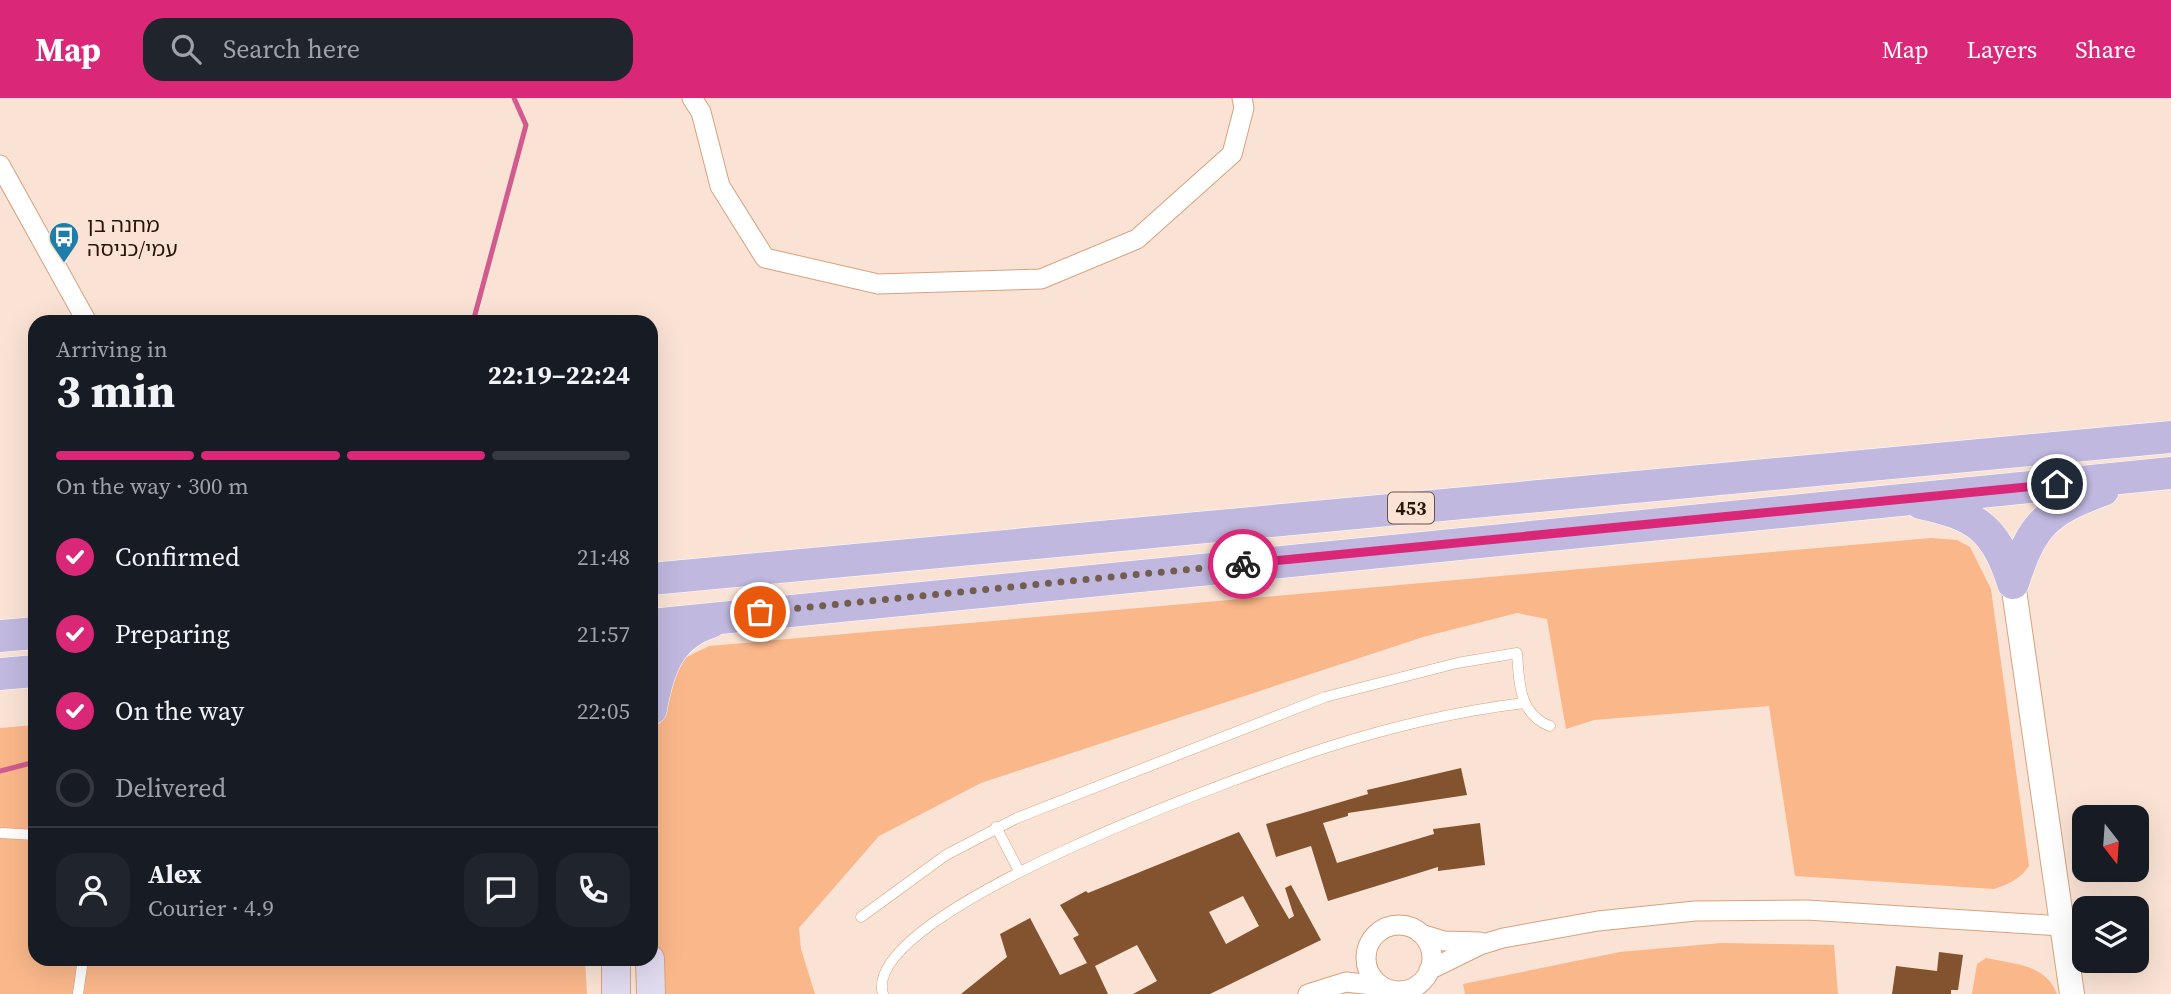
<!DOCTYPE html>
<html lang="en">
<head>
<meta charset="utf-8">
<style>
	:root { --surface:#171b24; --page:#20242c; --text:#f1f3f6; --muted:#9ea1a6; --line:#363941; --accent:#db2777 }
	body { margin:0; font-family:"Source Serif 4","Noto Sans Hebrew",serif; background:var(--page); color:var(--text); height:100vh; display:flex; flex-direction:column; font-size:26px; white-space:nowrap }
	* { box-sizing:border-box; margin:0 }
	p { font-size:23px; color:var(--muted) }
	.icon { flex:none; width:38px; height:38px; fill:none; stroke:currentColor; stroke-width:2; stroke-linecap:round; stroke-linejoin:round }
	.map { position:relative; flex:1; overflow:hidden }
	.drawer { position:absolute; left:28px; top:217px; width:630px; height:651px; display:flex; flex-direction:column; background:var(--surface); border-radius:21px; box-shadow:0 7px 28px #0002 }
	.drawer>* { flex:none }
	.needle { width:46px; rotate:163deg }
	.buttons { position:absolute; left:2072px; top:707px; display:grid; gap:14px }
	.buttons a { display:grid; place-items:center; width:77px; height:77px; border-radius:14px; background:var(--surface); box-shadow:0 7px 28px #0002; font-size:35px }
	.pin { position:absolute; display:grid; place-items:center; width:60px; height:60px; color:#fff; margin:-30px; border:4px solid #fff; border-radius:50%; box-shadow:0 2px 7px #0007 }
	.courier { position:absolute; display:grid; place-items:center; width:70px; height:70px; margin:-35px; border:5px solid #db2777; border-radius:50%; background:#fff; color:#222; box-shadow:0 2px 9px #0007 }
	.headline em { font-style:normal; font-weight:700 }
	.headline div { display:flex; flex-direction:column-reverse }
	.headline { display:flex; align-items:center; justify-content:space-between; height:119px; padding:0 28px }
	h1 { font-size:46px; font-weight:700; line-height:52px }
	.bar { display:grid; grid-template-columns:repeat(4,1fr); gap:10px 7px; align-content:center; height:84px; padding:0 28px }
	.bar i { height:9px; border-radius:5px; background:var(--line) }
	.bar .selected { background:var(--accent) }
	.bar p { grid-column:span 4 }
	.line { display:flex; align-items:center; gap:18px; padding:0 28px; border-top:2px solid var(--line) }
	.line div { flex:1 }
	.round { display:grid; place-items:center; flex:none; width:74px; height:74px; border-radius:21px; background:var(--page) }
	ol { padding:0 28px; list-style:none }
	li { display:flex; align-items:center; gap:21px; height:77px }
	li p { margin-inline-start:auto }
	li .icon { padding:7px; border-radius:50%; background:var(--accent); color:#fff; stroke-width:4 }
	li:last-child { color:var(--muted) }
	li i { width:38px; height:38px; border:4px solid var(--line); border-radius:50% }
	header { display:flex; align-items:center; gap:42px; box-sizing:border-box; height:98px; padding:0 35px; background:var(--accent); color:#fff }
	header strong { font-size:33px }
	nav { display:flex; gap:38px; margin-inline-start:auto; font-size:24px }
	.search { width:490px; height:63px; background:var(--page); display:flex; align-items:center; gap:18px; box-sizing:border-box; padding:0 24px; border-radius:21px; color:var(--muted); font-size:26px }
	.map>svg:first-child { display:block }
	.green { fill:#fab78a }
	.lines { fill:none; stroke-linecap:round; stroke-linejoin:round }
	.stream { stroke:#d15b8f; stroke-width:5 }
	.building { fill:#83522e; fill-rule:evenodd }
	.service-casing { stroke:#d8a17c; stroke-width:11 }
	.minor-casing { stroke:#d8a17c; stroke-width:21 }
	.tertiary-casing { stroke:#d8a17c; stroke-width:26 }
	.secondary-casing { stroke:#d8a17c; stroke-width:30 }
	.primary-casing { stroke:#fff; stroke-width:33 }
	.service { stroke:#fff; stroke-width:10 }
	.minor { stroke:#fff; stroke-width:19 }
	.tertiary { stroke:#fff; stroke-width:24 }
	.secondary { stroke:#e0dbef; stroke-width:28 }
	.primary { stroke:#c1b8df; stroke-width:32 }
	.done { stroke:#725d4e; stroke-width:7; stroke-dasharray:0 12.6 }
	.route { stroke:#db2777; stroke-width:9 }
	.labels { text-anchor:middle; stroke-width:7; stroke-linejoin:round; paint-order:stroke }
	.shield { fill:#fae3d4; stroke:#685344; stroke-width:2 }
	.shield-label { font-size:19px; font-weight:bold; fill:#291506 }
	.poi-label { font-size:21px; fill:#291506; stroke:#fae3d4; text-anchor:start }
</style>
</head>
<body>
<header>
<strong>Map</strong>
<div class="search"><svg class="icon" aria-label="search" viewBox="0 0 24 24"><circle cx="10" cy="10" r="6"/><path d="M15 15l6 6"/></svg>Search here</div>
<nav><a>Map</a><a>Layers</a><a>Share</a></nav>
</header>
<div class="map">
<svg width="2171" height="896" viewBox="0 0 2171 896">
	<rect width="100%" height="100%" fill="#fae3d4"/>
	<path class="green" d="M 1931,440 L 1957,442 L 1970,449 L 1991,491 L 2029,768 C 2020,781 2009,786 1994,791 L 1795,778 L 1769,608 L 1594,622 L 1566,631 L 1547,521 L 1517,515 L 1423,539 L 981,685 L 879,738 L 799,830 L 801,851 L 815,896 L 659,896 C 656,817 633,630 677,567 C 683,559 700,553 709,548 Z
		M 35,627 L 35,861 L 585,861 L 587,896 L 0,896 L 0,630 Z
		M 1721,845 L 1834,847 L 1838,896 L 1465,896 L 1463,886 L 1620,854 Z
		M 1986,860 C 2013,866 2046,866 2057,896 L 1972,896 L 1977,866 Z"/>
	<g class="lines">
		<path class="stream" d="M 473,224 L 526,27 L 514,0
			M 0,673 L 35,664"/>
	</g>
	<path class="building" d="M 1461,670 L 1467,697 L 1348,715 L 1348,718 L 1323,725 L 1337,765 L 1434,736 L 1433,731 L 1480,725 L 1485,767 L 1438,773 L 1438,769 L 1328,803 L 1311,748 L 1276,759 L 1266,726 L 1368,696 L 1367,692 Z
		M 1239,734 L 1289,821 L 1294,818 L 1285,790 L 1291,787 L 1321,842 L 1210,896 L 1133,896 L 1157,883 L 1137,847 L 1095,868 L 1108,896 L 961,896 L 1007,859 L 1000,836 L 1030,820 L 1060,877 L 1087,865 L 1073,840 L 1079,837 L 1060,807 L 1086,793 L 1088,795 ZM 1243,798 L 1259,828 L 1226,846 L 1209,814 Z
		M 1939,854 L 1963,857 L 1958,892 L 1951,892 L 1951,896 L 1892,896 L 1896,868 L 1937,873 Z"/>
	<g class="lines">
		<g class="service-casing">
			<path id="service" d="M 996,729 L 1019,773
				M 2,735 L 35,737
				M 861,819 L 946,757 L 1017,720 L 1325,599 L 1457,565 L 1517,555 C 1519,585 1519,616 1550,628
				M 78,896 L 83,861
				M 883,896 C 858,813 1260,671 1328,649 C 1391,629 1458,613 1524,605"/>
		</g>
		<g class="minor-casing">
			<path id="minor" d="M 692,0 L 701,14 L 720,88 L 765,160 L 878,186 L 1041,181 L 1137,141 L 1232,56 L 1244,10 L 1242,0
				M 0,67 L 87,224
				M1366 860a33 33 0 1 1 66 0a33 33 0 1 1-66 0Z
				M 1421,836 L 1444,843 L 1480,844
				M 1429,872 L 1480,847 L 1503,840 L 1598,823 L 1695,813 L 1807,812 L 2062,828
				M 1308,896 L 1346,884 L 1381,888"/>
		</g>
		<g class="tertiary-casing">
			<path id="tertiary" d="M 2013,485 L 2072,896"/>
		</g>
		<g class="secondary-casing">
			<path id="secondary" d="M 650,861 L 651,896
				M 616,896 L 616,861"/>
		</g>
		<g class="primary-casing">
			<path id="primary" d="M 1921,405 C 1976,417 1996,430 2013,485
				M 651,481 L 2171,339
				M 2013,485 C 2032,426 2046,413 2103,392
				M 651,527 L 2171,375
				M 0,538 L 35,535
				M 0,576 L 35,573
				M 651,611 C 658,571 669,537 711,524"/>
		</g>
		<use href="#service" class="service"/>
		<use href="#minor" class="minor"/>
		<use href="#tertiary" class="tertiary"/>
		<use href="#secondary" class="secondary"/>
		<use href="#primary" class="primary"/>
	</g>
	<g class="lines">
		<path class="done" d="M 760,514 L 1243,466"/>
		<path class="route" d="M 1243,466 L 2057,386"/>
	</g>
	<defs>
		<g id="bus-pin" transform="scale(1.575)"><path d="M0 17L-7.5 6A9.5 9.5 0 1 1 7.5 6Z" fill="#1f7daa" stroke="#fae3d4"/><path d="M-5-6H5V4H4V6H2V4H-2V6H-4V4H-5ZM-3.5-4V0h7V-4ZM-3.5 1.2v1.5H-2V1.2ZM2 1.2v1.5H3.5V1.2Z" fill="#fff"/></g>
	</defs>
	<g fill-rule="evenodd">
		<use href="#bus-pin" x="64" y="139"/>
	</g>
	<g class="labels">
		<rect class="shield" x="1388" y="394.5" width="46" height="31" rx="5"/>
		<g class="shield-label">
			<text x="1411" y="417">453</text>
		</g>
		<g class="poi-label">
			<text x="87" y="134">מחנה בן<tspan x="87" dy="24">עמי/כניסה</tspan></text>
		</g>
	</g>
</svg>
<div class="buttons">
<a><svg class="needle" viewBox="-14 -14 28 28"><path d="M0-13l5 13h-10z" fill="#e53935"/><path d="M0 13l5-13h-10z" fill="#9ea1a6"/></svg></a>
<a><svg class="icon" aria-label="layers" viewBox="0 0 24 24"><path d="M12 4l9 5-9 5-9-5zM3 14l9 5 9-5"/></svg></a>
</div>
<div class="pin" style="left:760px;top:514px;background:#ea580c"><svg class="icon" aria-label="bag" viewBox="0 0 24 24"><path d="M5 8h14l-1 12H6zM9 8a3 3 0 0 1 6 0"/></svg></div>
<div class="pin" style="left:2057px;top:386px;background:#1f2937"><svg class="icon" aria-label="home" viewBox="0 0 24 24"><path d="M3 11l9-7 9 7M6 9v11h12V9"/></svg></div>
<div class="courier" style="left:1243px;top:466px"><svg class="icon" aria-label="bike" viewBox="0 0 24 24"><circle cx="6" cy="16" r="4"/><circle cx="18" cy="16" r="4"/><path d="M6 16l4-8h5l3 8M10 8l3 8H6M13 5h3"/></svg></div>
<section class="drawer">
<div class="headline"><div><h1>3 min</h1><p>Arriving in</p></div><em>22:19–22:24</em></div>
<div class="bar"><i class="selected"></i><i class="selected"></i><i class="selected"></i><i></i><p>On the way · 300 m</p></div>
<ol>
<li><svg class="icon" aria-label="check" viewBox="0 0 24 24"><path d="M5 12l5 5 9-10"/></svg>Confirmed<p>21:48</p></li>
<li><svg class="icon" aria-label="check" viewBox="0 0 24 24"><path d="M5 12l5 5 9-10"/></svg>Preparing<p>21:57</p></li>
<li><svg class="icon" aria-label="check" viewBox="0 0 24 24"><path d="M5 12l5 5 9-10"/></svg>On the way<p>22:05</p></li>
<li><i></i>Delivered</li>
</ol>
<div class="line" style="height:126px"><a class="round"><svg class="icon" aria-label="person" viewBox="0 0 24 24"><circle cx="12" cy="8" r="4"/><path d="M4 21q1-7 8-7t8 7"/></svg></a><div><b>Alex</b><p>Courier · 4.9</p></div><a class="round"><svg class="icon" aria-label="chat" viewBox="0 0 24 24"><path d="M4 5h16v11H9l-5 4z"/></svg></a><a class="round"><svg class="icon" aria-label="phone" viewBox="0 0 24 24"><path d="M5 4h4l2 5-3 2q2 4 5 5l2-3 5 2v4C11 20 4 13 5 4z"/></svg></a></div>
</section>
</div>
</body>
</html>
